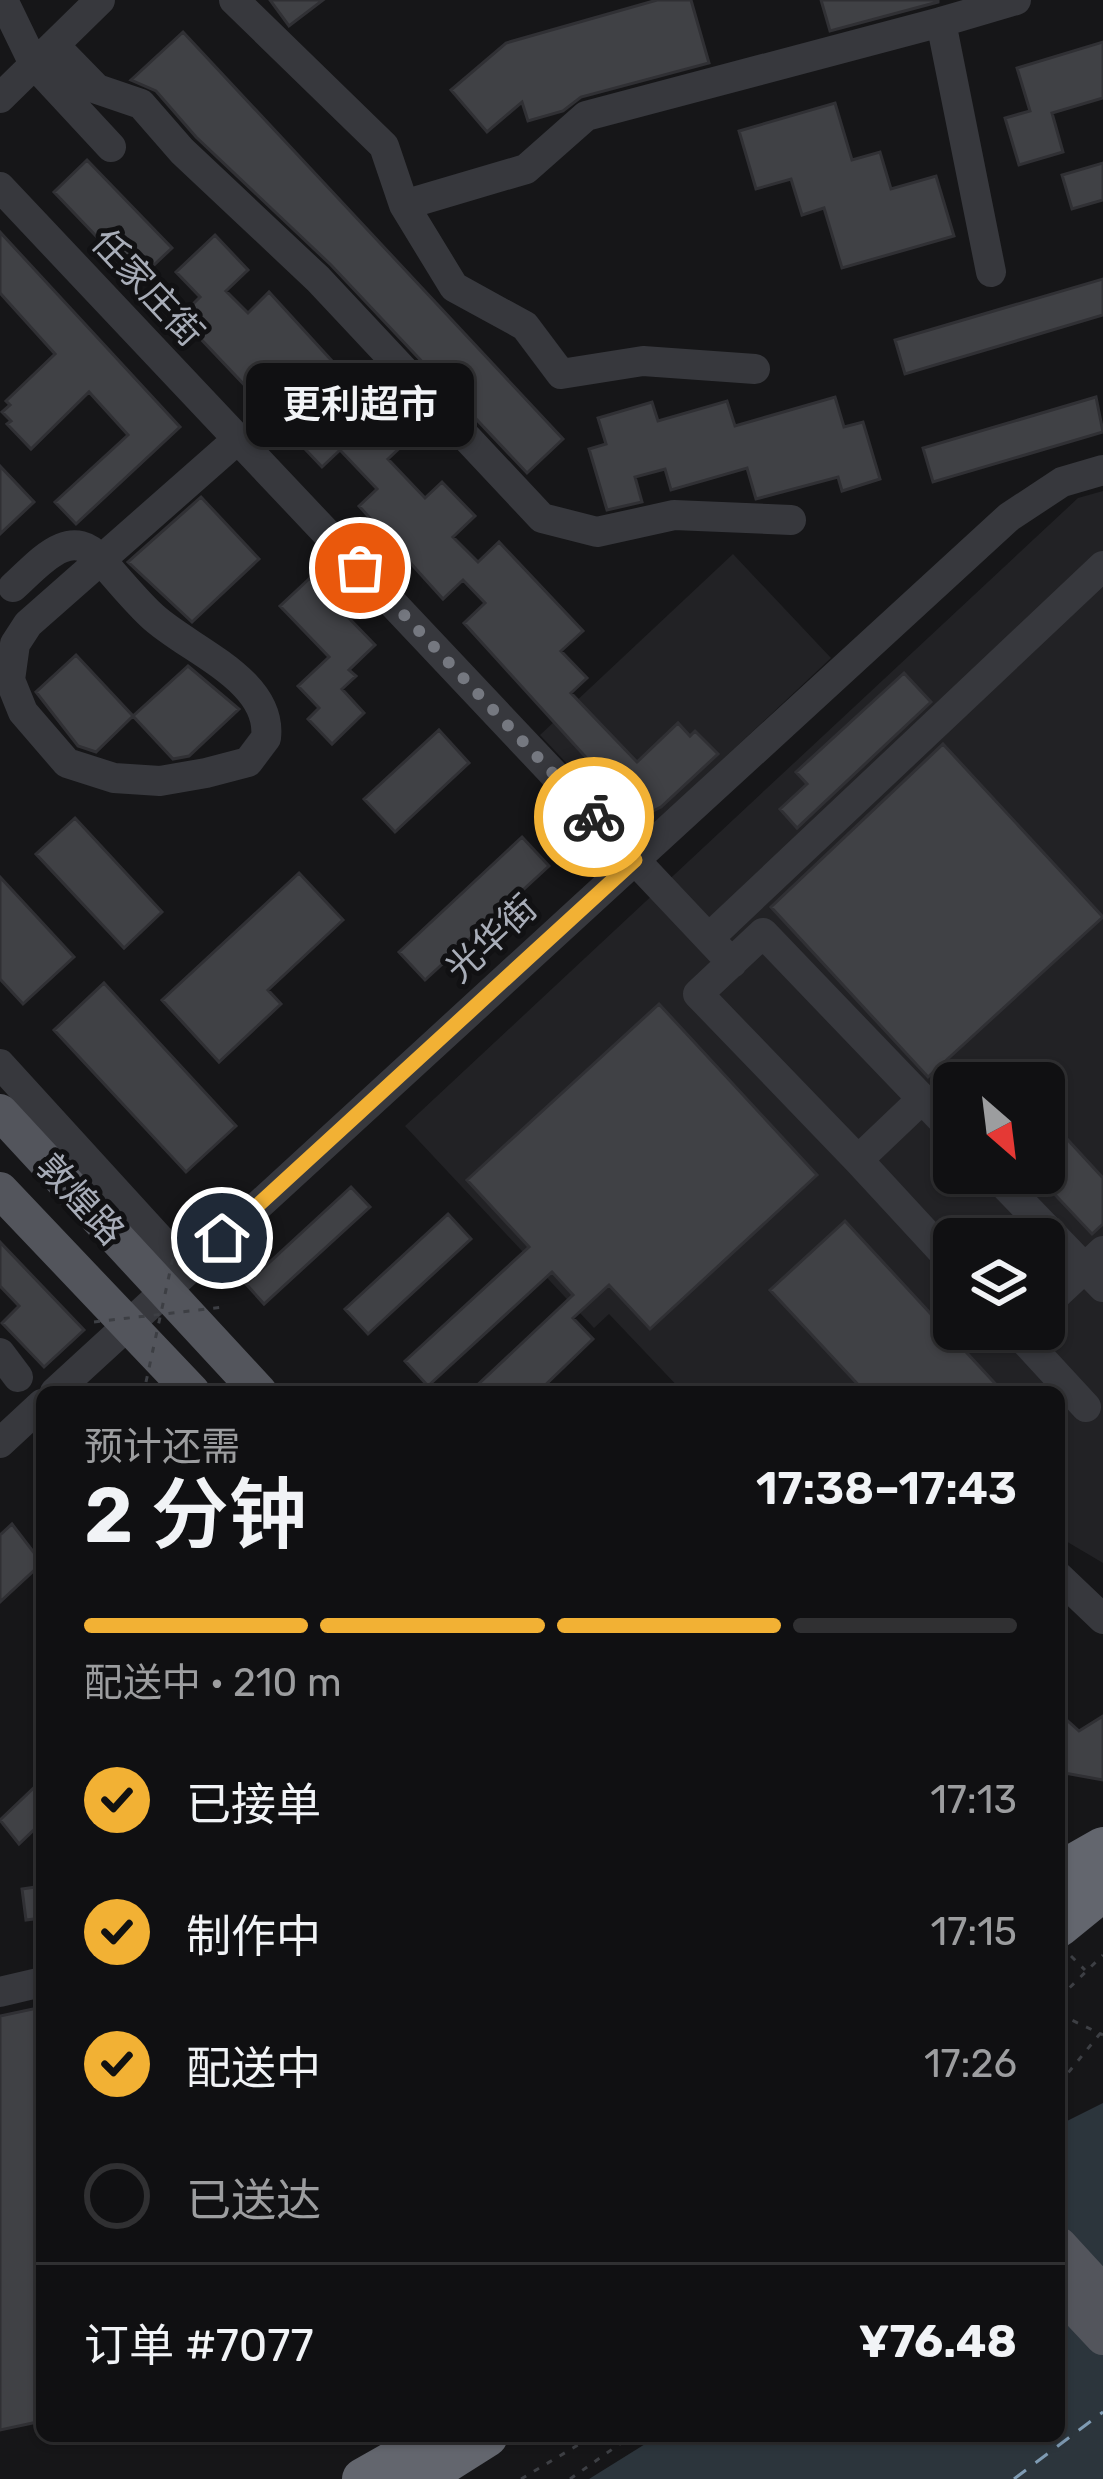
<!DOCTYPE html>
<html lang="zh">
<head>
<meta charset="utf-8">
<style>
	:root { --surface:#101012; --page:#1e1e20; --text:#f1f3f6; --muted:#9c9d9f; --line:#303032; --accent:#f2b134 }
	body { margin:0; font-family:Rubik,"Noto Sans SC",sans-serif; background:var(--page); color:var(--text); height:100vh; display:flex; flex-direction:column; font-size:45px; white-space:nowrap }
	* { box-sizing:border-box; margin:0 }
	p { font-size:39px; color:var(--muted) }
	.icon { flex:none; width:66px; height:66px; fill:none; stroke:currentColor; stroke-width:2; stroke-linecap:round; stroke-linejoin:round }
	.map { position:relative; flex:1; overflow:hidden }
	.details { position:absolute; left:36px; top:1386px; width:1029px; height:1056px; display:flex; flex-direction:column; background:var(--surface); border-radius:18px; box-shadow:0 3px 9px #0004,0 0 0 3px var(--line) }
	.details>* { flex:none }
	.needle { width:78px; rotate:152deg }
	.fabs { position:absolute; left:933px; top:1062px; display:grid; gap:24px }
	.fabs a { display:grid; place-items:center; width:132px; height:132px; border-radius:18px; background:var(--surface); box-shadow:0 3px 9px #0004,0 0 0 3px var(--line); font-size:60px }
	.pin { position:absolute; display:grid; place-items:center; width:102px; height:102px; color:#fff; margin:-51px; border:6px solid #fff; border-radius:50%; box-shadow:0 3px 12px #0007 }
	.courier { position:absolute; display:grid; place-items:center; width:120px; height:120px; margin:-60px; border:9px solid #f2b134; border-radius:50%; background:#fff; color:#222; box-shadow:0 3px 15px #0007 }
	.bubble { position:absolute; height:84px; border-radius:18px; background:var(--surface); box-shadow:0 3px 9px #0004,0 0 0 3px var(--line); font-size:39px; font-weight:600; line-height:84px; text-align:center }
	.overview em { font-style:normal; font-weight:600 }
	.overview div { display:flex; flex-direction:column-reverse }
	.overview { display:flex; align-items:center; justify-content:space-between; height:204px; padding:0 48px }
	h1 { font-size:78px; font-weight:600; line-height:90px }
	.bar { display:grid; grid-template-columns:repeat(4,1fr); gap:18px 12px; align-content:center; height:144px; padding:0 48px }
	.bar i { height:15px; border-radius:9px; background:var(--line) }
	.bar .active { background:var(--accent) }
	.bar p { grid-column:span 4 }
	.line { display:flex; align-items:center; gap:30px; padding:0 48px; border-top:3px solid var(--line) }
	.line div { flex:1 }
	ol { padding:0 48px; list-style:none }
	li { display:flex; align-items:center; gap:36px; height:132px }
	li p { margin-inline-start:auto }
	li .icon { padding:12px; border-radius:50%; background:var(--accent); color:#111; stroke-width:4 }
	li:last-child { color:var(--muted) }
	li i { width:66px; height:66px; border:6px solid var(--line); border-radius:50% }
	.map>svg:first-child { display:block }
	.built { fill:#222225; fill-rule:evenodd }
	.water { fill:#2c353c }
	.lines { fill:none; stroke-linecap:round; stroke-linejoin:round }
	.ferry { stroke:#7f9bb3; stroke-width:3; stroke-dasharray:15 12; stroke-linecap:butt }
	.building { fill:#404145; stroke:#303034; stroke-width:3 }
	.path { stroke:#3d3f44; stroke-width:3; stroke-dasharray:6 9; stroke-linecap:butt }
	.minor { stroke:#37383d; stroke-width:30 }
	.major { stroke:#53555c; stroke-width:36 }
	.highway { stroke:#63666e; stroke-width:42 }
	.path-bridge { stroke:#3d3f44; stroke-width:3; stroke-dasharray:6 9; stroke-linecap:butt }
	.done { stroke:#757880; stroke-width:12; stroke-dasharray:0 21.6 }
	.route { stroke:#f2b134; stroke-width:15 }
	.labels { text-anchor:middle; stroke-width:10; stroke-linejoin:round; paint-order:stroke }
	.street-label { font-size:36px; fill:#a8adb8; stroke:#111113 }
</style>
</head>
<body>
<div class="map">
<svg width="1103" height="2479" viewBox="0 0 1103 2479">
	<rect width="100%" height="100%" fill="#161618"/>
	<path class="built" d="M 1103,491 L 1103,1563 L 1059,1537 L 1059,1392 L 683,1392 L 609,1314 L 594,1328 L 405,1126 L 1078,498 ZM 954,1083 L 1044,1083 L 1044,1173 L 954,1173 ZM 954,1239 L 1044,1239 L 1044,1329 L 954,1329 Z
		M 733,554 L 831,658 L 638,839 L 540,735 Z"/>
	<path class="water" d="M 1103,2103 L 1103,2479 L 589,2479 L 658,2436 L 1059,2436 L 1059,2125 Z"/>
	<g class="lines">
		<path class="ferry" d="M 1014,2479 L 1103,2412"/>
	</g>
	<path class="building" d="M 270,0 L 323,0 L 289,26 Z
		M 657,0 L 691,0 L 709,63 L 581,97 L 563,111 L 528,121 L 522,102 L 487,132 L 451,90 L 506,43 Z
		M 821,0 L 938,0 L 938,2 L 830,31 Z
		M 183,32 L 563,439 L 527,473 L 331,265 L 196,137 L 156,91 L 131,80 Z
		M 1103,42 L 1103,98 L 1052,113 L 1063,152 L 1019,165 L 1005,118 L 1030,111 L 1017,68 Z
		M 835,103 L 852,160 L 880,152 L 891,189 L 936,176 L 954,236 L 842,268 L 824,208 L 802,215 L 791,179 L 756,189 L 739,131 Z
		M 87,160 L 172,248 L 138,280 L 54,192 Z
		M 1103,163 L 1103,200 L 1072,209 L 1062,175 Z
		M 0,232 L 180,427 L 76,524 L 55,502 L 128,435 L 89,392 L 31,449 L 7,424 L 11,421 L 2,412 L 10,405 L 6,401 L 55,354 L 0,293 Z
		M 215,235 L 248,270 L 226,291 L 248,313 L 269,292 L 406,442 L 388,459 L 425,498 L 442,482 L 475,516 L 453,537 L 478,562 L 499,542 L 583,631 L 561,651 L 587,678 L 571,693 L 637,762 L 678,723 L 690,736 L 695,731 L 718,754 L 661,807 L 649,813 L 631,807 L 464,623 L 485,603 L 463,580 L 443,599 L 359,506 L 377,489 L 340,450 L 322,467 L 180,317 L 200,297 L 176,272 Z
		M 1103,279 L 1103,315 L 905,374 L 895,340 Z
		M 835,397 L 844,427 L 863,422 L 880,479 L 842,491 L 838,477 L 756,499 L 747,468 L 671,490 L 665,469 L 635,477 L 642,502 L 607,510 L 589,449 L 606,444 L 598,418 L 652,402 L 658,421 L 727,401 L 735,426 Z
		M 1096,397 L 1103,432 L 933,482 L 923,448 Z
		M 0,466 L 34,502 L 0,534 Z
		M 201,497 L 259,559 L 192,622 L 128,562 Z
		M 310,578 L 375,645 L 349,670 L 356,676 L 342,689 L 364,713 L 332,744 L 308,719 L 319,708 L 298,686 L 329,657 L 280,606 Z
		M 76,655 L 133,716 L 96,752 L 78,746 L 36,692 Z
		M 188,666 L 239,709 L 189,756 L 173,759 L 133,716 Z
		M 904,673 L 931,702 L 797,828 L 780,809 L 807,784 L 796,772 Z
		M 439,730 L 469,763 L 395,832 L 364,799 Z
		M 943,744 L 1103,917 L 928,1077 L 771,907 Z
		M 75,818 L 162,912 L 124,948 L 36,854 Z
		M 522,837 L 549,866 L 425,980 L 399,952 Z
		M 299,873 L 343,920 L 268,990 L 281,1004 L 219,1062 L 162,1000 Z
		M 0,877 L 74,957 L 23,1004 L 0,979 Z
		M 104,983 L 236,1126 L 186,1172 L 54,1030 Z
		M 659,1004 L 817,1175 L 650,1329 L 609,1285 L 573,1318 L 593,1339 L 538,1392 L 470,1392 L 573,1295 L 552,1272 L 428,1386 L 405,1361 L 529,1247 L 467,1180 Z
		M 1044,1114 L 1103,1178 L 1103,1224 L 1092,1234 L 1044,1183 Z
		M 351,1187 L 370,1207 L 264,1304 L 246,1284 Z
		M 448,1214 L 471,1239 L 368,1334 L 345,1309 Z
		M 845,1221 L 1003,1392 L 865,1392 L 770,1290 Z
		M 0,1242 L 84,1330 L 44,1367 L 2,1323 L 19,1306 L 0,1286 Z
		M 12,1524 L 42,1563 L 0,1602 L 0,1535 Z
		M 1059,1713 L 1079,1731 L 1103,1716 L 1103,1780 L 1059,1772 Z
		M 42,1780 L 42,1822 L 19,1844 L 0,1820 Z
		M 42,1886 L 42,1918 L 26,1920 L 22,1889 Z
		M 42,2007 L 42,2421 L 0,2430 L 0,2016 Z"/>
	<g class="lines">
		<path class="path" d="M 1071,1956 L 1085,1970
			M 1059,1998 L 1103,1955
			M 1059,2014 L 1103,2035
			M 1059,2084 L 1103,2030
			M 521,2479 L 593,2436
			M 570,2479 L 631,2436"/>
		<path class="minor" d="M 3,0 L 34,64 L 111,147
			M 234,0 L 384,146 L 404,205 L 454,287 L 525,326 L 561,374 L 643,361 L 755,369
			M 54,45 L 97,89 L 141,104 L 182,151 L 318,279 L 542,518 L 597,532 L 674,515 L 791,520
			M 0,98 L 100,0
			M 0,187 L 732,963
			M 404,205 L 526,169 L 586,116 L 941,22
			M 991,272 L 941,22 L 1016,0
			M 13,587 C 38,565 70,523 101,560 C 117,578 133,598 151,615 C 186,649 273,679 266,738 L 248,762 L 206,773 L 160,781 L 114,778 L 67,763 L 23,712 L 10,680 L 15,644 L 28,624 L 238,439
			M 709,938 L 1103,566
			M 0,1064 L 188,1270
			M 922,1099 L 858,1160 L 698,994 L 763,933 L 954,1132
			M 858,1160 L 954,1264
			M 993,1173 L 1103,1287
			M 1044,1306 L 1103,1251
			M 1014,1329 L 1086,1407
			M 0,1353 L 18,1377
			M 55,1392 L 1009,517 L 1062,482 L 1103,470
			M 0,1443 L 42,1404
			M 1059,1577 L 1103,1619
			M 0,1992 L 42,1982"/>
		<path class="major" d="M 0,1112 L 259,1392
			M 0,1190 L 192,1392
			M 1059,2245 L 1103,2293
			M 1059,2290 L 1103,2337"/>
		<path class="highway" d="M 1059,1873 L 1103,1848
			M 1059,1926 L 1103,1890
			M 363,2479 L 439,2436
			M 419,2479 L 487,2436"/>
		<path class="path-bridge" d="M 94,1322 L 224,1307
			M 146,1382 L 177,1239"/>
	</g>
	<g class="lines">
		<path class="done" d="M 360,568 L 594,817"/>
		<path class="route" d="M 222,1238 L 635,860 L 594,817"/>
	</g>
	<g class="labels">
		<g class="street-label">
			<text transform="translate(148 287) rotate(47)" y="13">任家庄街</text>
			<text transform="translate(491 938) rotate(-43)" y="13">光华街</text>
			<text transform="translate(81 1199) rotate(47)" y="13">敦煌路</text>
		</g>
	</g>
</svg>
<div class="fabs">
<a><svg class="needle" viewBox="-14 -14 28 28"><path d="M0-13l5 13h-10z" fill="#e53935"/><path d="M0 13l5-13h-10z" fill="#9c9d9f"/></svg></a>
<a><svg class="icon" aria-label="layers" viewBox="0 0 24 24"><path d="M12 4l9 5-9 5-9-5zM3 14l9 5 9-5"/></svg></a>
</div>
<div class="pin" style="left:360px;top:568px;background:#ea580c"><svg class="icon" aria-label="bag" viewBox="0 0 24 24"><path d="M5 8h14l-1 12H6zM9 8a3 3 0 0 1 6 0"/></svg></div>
<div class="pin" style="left:222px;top:1238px;background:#1f2937"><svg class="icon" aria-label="home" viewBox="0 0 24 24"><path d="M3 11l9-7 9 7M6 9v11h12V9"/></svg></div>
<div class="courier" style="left:594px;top:817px"><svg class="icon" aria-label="bike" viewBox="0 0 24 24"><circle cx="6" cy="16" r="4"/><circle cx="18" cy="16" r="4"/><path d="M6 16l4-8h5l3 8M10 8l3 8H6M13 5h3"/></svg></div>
<div class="bubble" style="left:246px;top:363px;width:228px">更利超市</div>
<section class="details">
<div class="overview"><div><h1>2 分钟</h1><p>预计还需</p></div><em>17:38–17:43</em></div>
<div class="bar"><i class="active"></i><i class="active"></i><i class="active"></i><i></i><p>配送中 · 210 m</p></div>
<ol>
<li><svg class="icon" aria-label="check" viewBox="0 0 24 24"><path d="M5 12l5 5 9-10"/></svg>已接单<p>17:13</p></li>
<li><svg class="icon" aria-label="check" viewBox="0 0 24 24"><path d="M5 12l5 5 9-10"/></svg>制作中<p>17:15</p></li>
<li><svg class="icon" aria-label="check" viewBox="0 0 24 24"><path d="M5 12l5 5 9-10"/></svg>配送中<p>17:26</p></li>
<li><i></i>已送达</li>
</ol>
<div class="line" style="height:156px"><div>订单 #7077</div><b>¥76.48</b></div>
</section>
</div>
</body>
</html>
